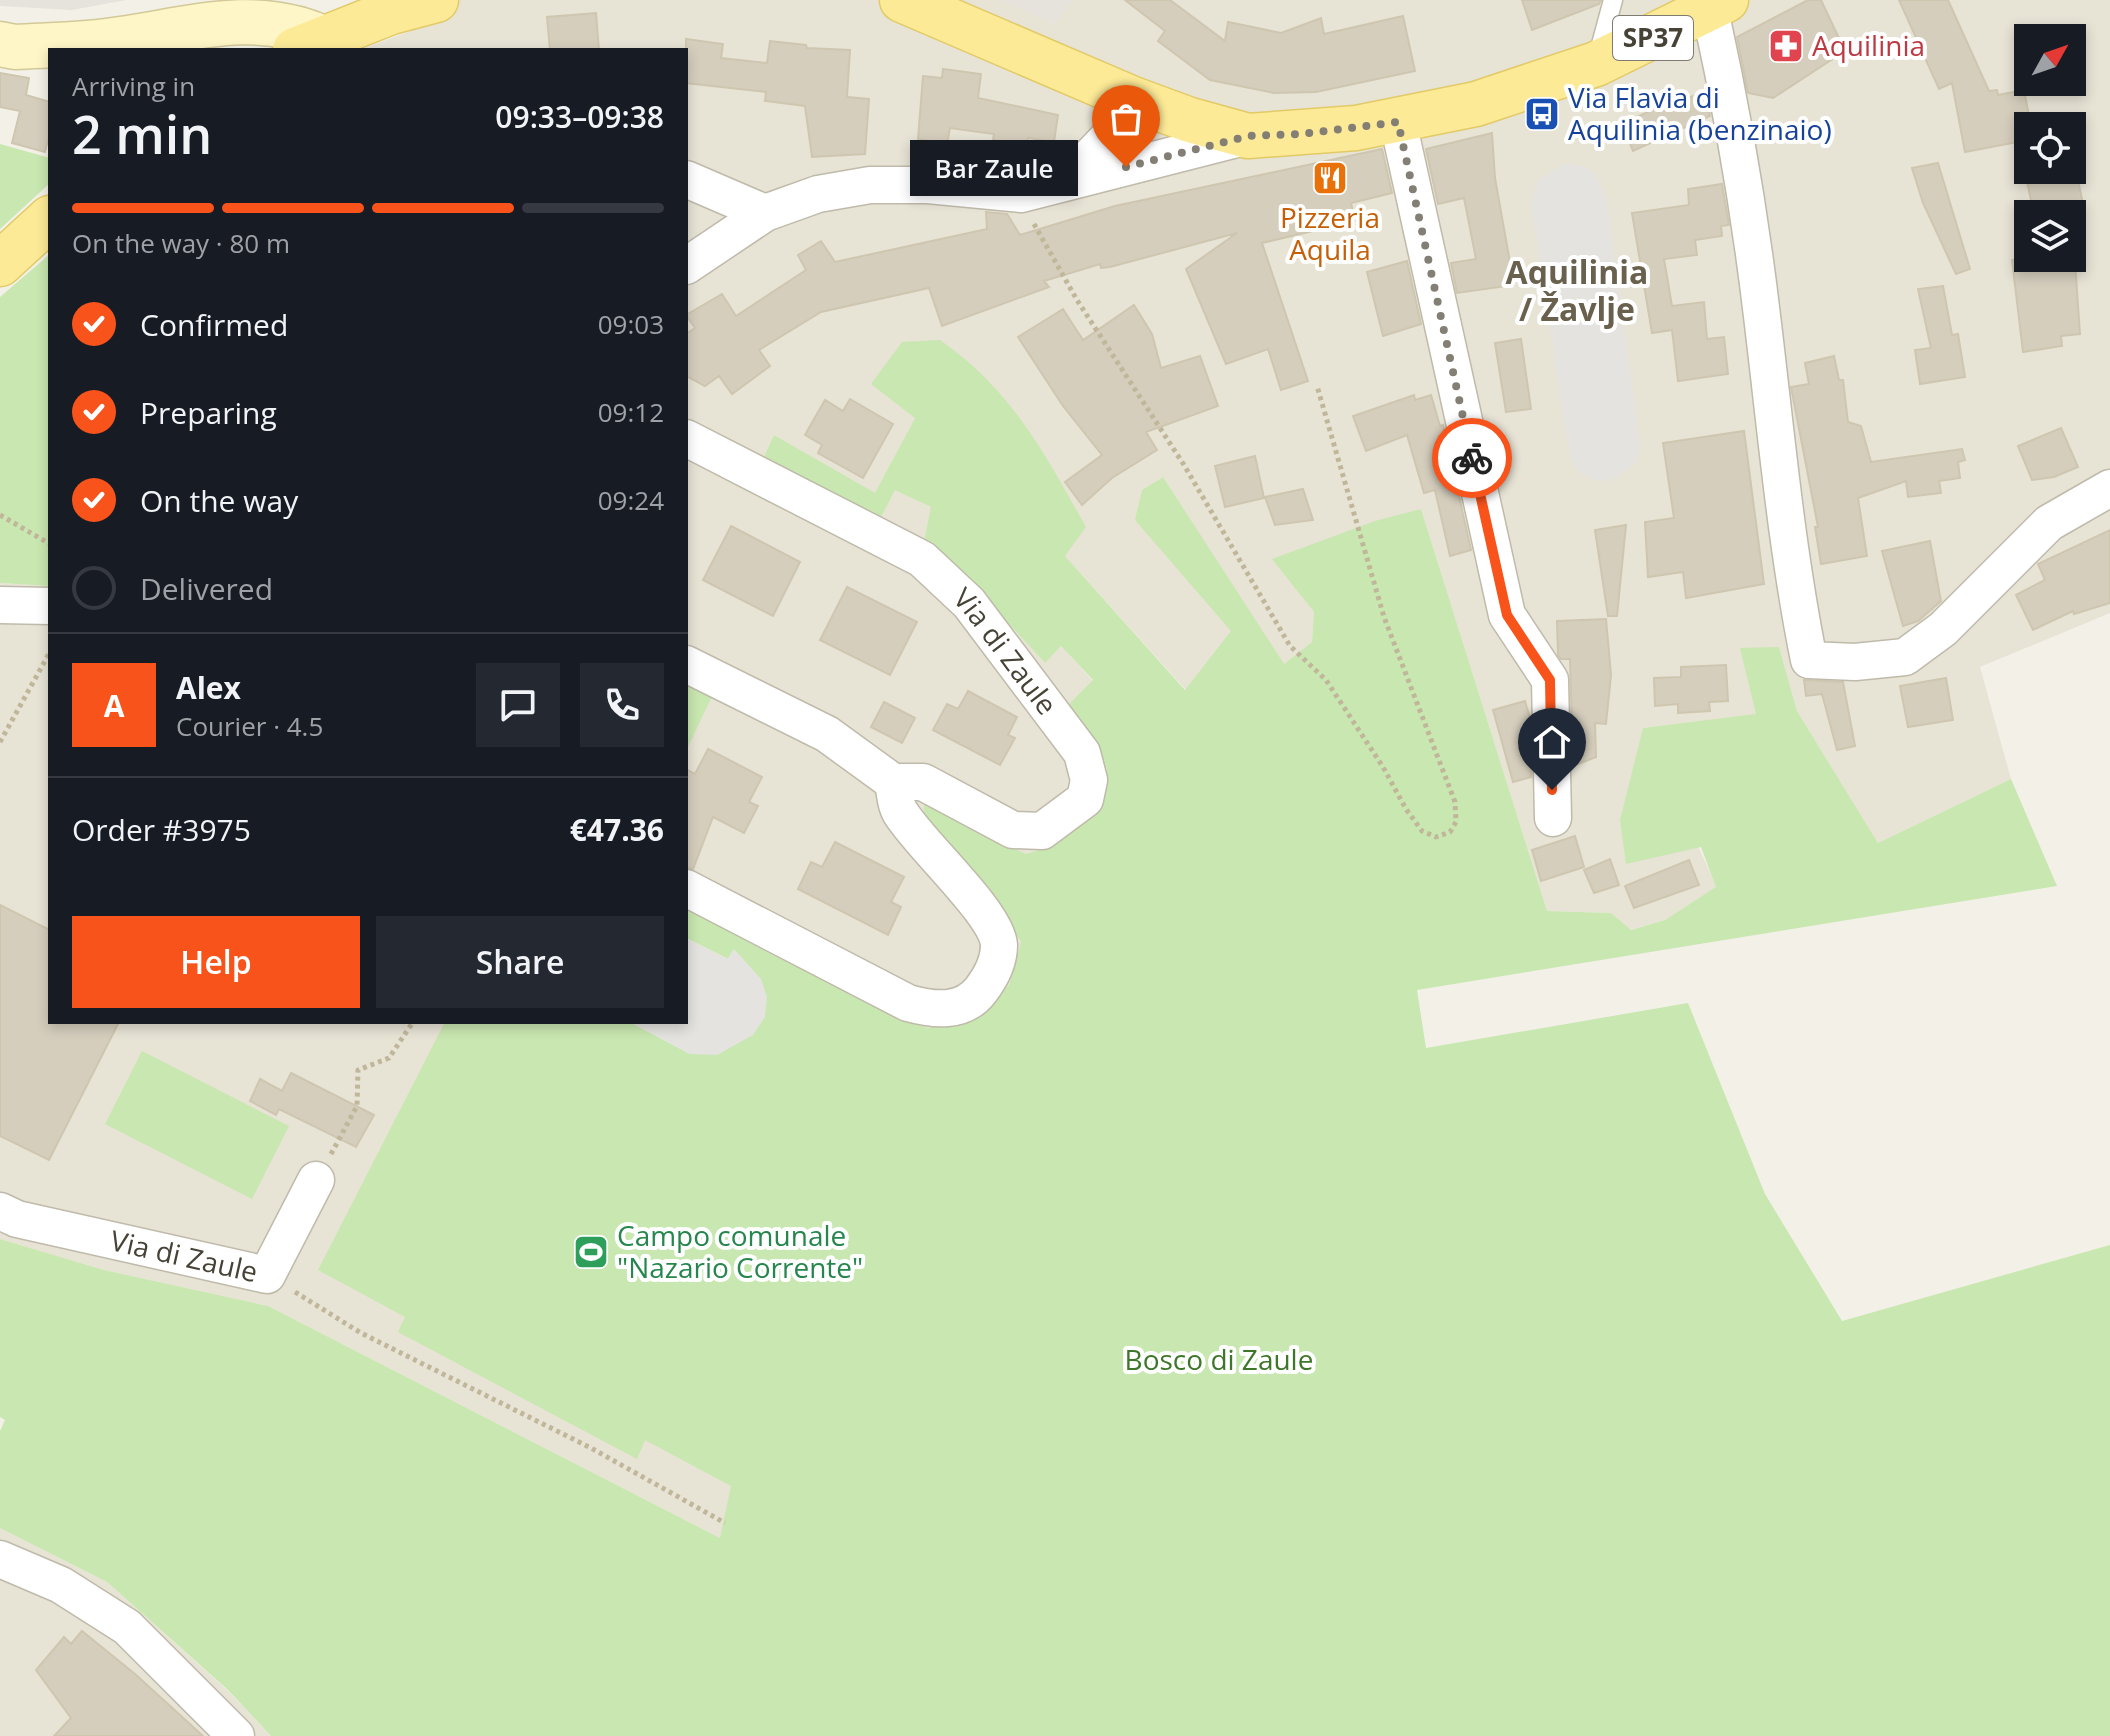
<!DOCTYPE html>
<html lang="en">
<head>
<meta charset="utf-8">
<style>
	:root { --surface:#171b24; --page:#242831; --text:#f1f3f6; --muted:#9ea1a6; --line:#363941; --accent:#f7531b }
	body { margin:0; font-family:"Open Sans",sans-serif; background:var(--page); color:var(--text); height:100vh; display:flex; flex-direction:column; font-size:30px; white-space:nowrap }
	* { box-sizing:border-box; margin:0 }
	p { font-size:26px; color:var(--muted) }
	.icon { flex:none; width:44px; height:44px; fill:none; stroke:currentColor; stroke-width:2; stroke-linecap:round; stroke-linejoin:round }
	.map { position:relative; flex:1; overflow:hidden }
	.panel { position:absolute; left:48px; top:48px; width:640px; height:976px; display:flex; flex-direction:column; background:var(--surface); border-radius:0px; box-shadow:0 4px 12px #0003 }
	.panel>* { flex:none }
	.needle { width:52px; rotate:50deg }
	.controls { position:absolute; left:2014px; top:24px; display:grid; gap:16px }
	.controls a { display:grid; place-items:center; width:72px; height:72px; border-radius:0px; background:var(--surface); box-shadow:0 4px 12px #0003; font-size:40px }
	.pin { position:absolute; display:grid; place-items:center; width:68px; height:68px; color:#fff; margin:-82px -34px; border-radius:50% 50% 50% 0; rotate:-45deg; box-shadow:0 0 8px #0007 }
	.pin .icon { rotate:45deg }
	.courier { position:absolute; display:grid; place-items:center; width:80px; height:80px; margin:-40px; border:6px solid #f7531b; border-radius:50%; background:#fff; color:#222; box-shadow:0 2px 10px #0007 }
	.bubble { position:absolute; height:56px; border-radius:0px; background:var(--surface); box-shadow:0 4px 12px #0003; font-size:26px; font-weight:600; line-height:56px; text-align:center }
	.overview em { font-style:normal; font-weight:600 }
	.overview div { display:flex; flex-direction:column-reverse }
	.overview { display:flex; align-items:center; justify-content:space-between; height:136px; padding:0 24px }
	h1 { font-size:52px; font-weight:600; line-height:60px }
	.bar { display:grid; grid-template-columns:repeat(4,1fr); gap:12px 8px; align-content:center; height:96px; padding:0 24px }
	.bar i { height:10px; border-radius:6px; background:var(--line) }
	.bar .on { background:var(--accent) }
	.bar p { grid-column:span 4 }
	.line { display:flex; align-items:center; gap:20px; padding:0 24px; border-top:2px solid var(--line) }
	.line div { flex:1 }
	.round { display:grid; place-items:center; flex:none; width:84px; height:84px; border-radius:0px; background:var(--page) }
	ol { padding:0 24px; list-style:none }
	li { display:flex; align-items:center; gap:24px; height:88px }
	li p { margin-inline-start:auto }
	li .icon { padding:8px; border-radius:50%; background:var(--accent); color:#fff; stroke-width:4 }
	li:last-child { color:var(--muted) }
	li i { width:44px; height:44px; border:4px solid var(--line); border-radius:50% }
	.primary-button { display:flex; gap:16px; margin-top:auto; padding:16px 24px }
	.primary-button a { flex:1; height:92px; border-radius:0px; background:var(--accent); color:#fff; font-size:32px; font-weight:600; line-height:92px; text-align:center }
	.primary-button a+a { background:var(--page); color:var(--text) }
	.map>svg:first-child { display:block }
	.residential { fill:#e7e3d5; fill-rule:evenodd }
	.industrial { fill:#e6e2dc }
	.green { fill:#c9e7b0 }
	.parking { fill:#e4e3df }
	.building { fill:#d5cebd; stroke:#cfc6b0; stroke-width:2 }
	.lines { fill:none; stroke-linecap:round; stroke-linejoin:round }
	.lane-casing { stroke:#bfbaaa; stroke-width:21 }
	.street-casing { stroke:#bfbaaa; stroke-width:39 }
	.secondary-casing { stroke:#d3c998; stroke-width:47 }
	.primary-casing { stroke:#e2ca66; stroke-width:47 }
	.path { stroke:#c0b79b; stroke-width:5; stroke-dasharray:4 4; stroke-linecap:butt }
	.lane { stroke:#fff; stroke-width:18 }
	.street { stroke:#fff; stroke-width:36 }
	.secondary { stroke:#fef6c7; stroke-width:44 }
	.primary { stroke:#fdea97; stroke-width:44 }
	.done { stroke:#837f74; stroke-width:8; stroke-dasharray:0 14.4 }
	.route { stroke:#f7531b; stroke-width:10 }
	.labels { text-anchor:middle; stroke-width:8; stroke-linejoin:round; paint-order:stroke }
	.shield { fill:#fff; stroke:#7e7b72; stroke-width:2 }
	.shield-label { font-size:26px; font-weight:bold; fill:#464236 }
	.health-label { font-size:28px; fill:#be3a42; stroke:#fff; text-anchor:start }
	.transit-label { font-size:28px; fill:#164399; stroke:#fff; text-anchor:start }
	.food-label { font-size:28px; fill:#c56008; stroke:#fff }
	.street-label { font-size:28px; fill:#464236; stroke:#fff }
	.leisure-label { font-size:28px; fill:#27864d; stroke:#fff; text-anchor:start }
	.park-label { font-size:28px; fill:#3f772a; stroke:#fff }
	.quarter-label { font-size:32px; font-weight:bold; fill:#69614d; stroke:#fff }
</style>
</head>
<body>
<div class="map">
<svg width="2110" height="1736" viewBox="0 0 2110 1736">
	<rect width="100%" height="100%" fill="#f3f1e7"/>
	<path class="residential" d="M 441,0 L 1002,0 L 1054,24 L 1073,0 L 2110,0 L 2110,613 L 1980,667 L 2011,779 L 1878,843 L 1797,711 L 1779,647 L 1756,715 L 1643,728 L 1717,887 L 1665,920 L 1630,930 L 1611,913 L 1547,911 L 1421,509 L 1273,559 L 1314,612 L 1312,642 L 1283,665 L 1163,477 L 1142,490 L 1136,520 L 1232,631 L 1186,690 L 1065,556 L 915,418 L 875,494 L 774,435 L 763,459 L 880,519 L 895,489 L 931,507 L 1007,622 L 1044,662 L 1061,646 L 1093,681 L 1068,705 L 1107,769 L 1097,809 L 1055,845 L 1026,854 L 925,803 L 1021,943 L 1009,985 L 971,1019 L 927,1028 L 686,909 L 686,50 L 359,50 L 443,19 ZM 2028,38 L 2072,38 L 2072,82 L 2028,82 ZM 2028,126 L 2072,126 L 2072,170 L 2028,170 ZM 2028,214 L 2072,214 L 2072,258 L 2028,258 Z
		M 0,583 L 50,586 L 50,1022 L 461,1022 L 732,1487 L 720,1538 L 268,1306 L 104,1270 L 0,1239 Z
		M 0,1528 L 107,1582 L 228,1691 L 271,1736 L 0,1736 Z"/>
	<path class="industrial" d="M 0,0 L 126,0 L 72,10 L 0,6 Z
		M 1002,0 L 1074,0 L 1054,24 Z"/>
	<path class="green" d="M 0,144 L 50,158 L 50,183 L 0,229 Z
		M 50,254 L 50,586 L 0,583 L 0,297 Z
		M 940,340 C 1012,390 1044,453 1086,527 L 1065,556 L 1185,690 L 1231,631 L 1135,520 L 1142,490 L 1163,477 L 1284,664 L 1312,642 L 1314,612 L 1272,559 L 1375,521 L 1421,509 L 1547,911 L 1611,913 L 1631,930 L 1665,920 L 1716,887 L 1701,847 L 1626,864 L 1620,820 L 1643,728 L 1756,714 L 1740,648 L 1779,647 L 1797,711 L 1878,843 L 2011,779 L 2057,886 L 1417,990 L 1426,1048 L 1688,1003 L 1765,1194 L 1842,1321 L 2110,1245 L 2110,1736 L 271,1736 L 228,1690 L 107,1582 L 0,1528 L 0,1431 L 5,1420 L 0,1417 L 0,1239 L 104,1270 L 268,1306 L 720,1538 L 731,1486 L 645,1440 L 637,1459 L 398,1332 L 405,1317 L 318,1270 L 445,1022 L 630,1022 L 690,1054 L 733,950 L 728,959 L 686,938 L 686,909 L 927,1028 L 971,1019 L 1009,985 L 1021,942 L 994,904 L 924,824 L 924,803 L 1026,854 L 1055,845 L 1097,809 L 1107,769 L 1068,705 L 1093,680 L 1061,646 L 1045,663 L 1007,622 L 923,547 L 931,507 L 895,490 L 880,519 L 763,459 L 774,435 L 875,493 L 915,418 L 871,384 L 902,342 Z
		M 686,677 L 714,692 L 686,751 Z
		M 142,1051 L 289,1126 L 252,1199 L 105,1124 Z"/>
	<path class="parking" d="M 1566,163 L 1586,167 L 1596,175 L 1606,197 L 1640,446 L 1637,462 L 1612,480 L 1597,481 L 1584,475 L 1574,466 L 1569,452 L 1531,202 L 1538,180 Z
		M 686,938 L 728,959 L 734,949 L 761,979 L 767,997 L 765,1017 L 753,1035 L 717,1055 L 690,1054 L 630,1022 L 686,1022 Z"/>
	<path class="building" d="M 1125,0 L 1170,0 L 1225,41 L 1228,22 L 1281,33 L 1321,18 L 1324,34 L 1403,16 L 1415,71 L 1316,92 L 1274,93 L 1210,80 L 1158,41 L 1165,31 Z
		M 1522,0 L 1601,0 L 1599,4 L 1532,30 Z
		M 1808,0 L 1821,0 L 1845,51 L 1773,98 L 1748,93 L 1737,37 Z
		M 1899,0 L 1948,0 L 1989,91 L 1997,90 L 1998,95 L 2024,90 L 2031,126 L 2028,126 L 2028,140 L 1965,152 L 1952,83 L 1939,89 Z
		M 596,13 L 599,50 L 550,50 L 547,17 Z
		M 686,39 L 723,44 L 721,58 L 767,63 L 770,41 L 806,45 L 807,48 L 850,50 L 847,97 L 869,99 L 865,154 L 812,157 L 805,106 L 765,101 L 766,92 L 686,83 Z
		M 943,69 L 981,74 L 978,98 L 1058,115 L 1054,142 L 1028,138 L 1027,144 L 993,140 L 994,134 L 950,128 L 947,144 L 918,139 L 923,76 L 942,78 Z
		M 0,73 L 29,78 L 26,95 L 50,102 L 50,132 L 45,152 L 12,143 L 20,111 L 0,107 Z
		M 1705,91 L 1710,116 L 1633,151 L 1622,124 L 1684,95 L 1686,99 Z
		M 1492,133 L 1495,178 L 1514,285 L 1457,293 L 1451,263 L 1476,259 L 1464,198 L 1438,204 L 1426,149 Z
		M 1382,149 L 1392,193 L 1351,203 L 1355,221 L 1262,243 L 1308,381 L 1281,390 L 1268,349 L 1226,364 L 1186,269 L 1237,233 L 1110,267 L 1101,268 L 1100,264 L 1044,281 L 1049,287 L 942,326 L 929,288 L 821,312 L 759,350 L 770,366 L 732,394 L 719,376 L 705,386 L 686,376 L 686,334 L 695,328 L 686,315 L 722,294 L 736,316 L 806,270 L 798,255 L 821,241 L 835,262 L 987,229 L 986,212 L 1007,214 L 1020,235 L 1115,206 Z
		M 1938,163 L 1970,269 L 1956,274 L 1923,203 L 1912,168 Z
		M 2075,166 L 2084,209 L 2063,214 L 2034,214 L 2026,177 L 2072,170 Z
		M 1722,184 L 1729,225 L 1721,226 L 1722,236 L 1695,240 L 1697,255 L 1664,259 L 1672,306 L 1704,302 L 1707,339 L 1724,337 L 1728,374 L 1678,381 L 1672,330 L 1652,333 L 1632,213 L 1689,205 L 1688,189 Z
		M 2045,258 L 2046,265 L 2075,262 L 2080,334 L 2061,336 L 2062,346 L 2023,352 L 2012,260 Z
		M 1407,261 L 1421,324 L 1383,336 L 1367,272 Z
		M 1943,286 L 1952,335 L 1958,334 L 1965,377 L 1920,384 L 1915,350 L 1931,348 L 1918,289 Z
		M 1134,305 L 1152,334 L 1161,368 L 1200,356 L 1218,406 L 1146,432 L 1157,450 L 1112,478 L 1082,505 L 1065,482 L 1102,455 L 1063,406 L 1018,337 L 1063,309 L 1083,340 Z
		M 1521,339 L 1531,409 L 1506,412 L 1495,343 Z
		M 1834,356 L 1839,380 L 1843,380 L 1848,422 L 1861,426 L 1871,462 L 1962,449 L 1965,460 L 1958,462 L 1960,478 L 1939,481 L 1941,493 L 1908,497 L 1906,481 L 1858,498 L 1867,556 L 1821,564 L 1815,527 L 1818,527 L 1791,387 L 1809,384 L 1805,363 Z
		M 1414,395 L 1415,400 L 1431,395 L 1440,426 L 1443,425 L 1471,550 L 1450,556 L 1435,490 L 1424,493 L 1407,435 L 1366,451 L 1353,416 Z
		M 850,399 L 893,424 L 863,478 L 818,453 L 822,445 L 805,435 L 825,400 L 843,411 Z
		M 2061,428 L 2078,467 L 2054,477 L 2032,480 L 2018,446 Z
		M 1744,431 L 1764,584 L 1686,598 L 1683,572 L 1648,577 L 1645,522 L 1674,518 L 1663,443 Z
		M 1255,456 L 1264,498 L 1225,507 L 1215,466 Z
		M 1303,489 L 1313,520 L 1275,525 L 1265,497 Z
		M 1626,525 L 1617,616 L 1608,616 L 1595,530 Z
		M 731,526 L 800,562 L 773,616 L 703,580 Z
		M 2110,530 L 2110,603 L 2074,614 L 2073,611 L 2033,630 L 2016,595 L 2045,580 L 2038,564 Z
		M 1930,541 L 1941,601 L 1918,621 L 1903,626 L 1882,551 Z
		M 847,587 L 917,622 L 890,675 L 820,640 Z
		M 1606,619 L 1611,675 L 1606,724 L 1595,723 L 1596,757 L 1573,766 L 1570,659 L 1561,659 L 1558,655 L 1557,621 Z
		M 1726,665 L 1728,701 L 1709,702 L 1710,711 L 1678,713 L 1678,704 L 1655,706 L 1654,678 L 1681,677 L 1681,667 Z
		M 1946,678 L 1953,720 L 1908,727 L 1900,686 Z
		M 1804,680 L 1843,682 L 1855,746 L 1837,750 L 1822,694 L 1806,696 Z
		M 968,691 L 1017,717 L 1008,735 L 1015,738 L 1000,765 L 933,730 L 947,704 L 958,709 Z
		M 1525,701 L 1530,718 L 1531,777 L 1513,782 L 1493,710 Z
		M 884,702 L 915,718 L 902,743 L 871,727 Z
		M 708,749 L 762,777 L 749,802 L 758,806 L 744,833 L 713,817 L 693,869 L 686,867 L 686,769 L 695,774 Z
		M 1575,836 L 1584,867 L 1541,881 L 1532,850 Z
		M 835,842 L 904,877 L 891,902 L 901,907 L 888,935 L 798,889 L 811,862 L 822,867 Z
		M 1610,859 L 1619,885 L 1594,893 L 1584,870 Z
		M 1689,860 L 1699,885 L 1634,908 L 1625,886 Z
		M 0,905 L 50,930 L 50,1022 L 119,1022 L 49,1160 L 0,1136 Z
		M 291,1073 L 374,1115 L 356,1147 L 279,1109 L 276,1115 L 250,1101 L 260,1079 L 282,1091 Z
		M 82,1631 L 135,1674 L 203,1736 L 54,1736 L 71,1718 L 36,1670 L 64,1637 L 71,1644 Z"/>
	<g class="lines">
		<g class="lane-casing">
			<path id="lane" d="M 1597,59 L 1613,0"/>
		</g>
		<g class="street-casing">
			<g id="street">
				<path d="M 1710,10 C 1732,110 1750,214 1762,316 C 1776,431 1786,546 1809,660 L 1855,662 L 1905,657 L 1943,629 L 2049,523 L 2110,488"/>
				<path d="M 1398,122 L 1507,615 L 1550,680 L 1553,818"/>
				<path d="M 686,179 L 765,213"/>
				<path d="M 1066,182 L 1122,123 L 1133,99"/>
				<path d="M 686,266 L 765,213 L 818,194 L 870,185 L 928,185 L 1021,194 L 1248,136"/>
				<path id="s1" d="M 686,438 L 922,559 L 969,603 L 1082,753 L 1089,780 L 1085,799 L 1042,831 L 1013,830 L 923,782 L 893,782"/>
				<path d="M 0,605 L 50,606"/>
				<path d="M 686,664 L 827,734 L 893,782 C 895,792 895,804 900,812 C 919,844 997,913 999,945 C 999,961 991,977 981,990 C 963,1014 933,1010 908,1003 L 686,888"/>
				<path id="s2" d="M 0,1211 L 17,1219 L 267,1275 L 316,1180"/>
				<path d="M 0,1559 L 61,1585 L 127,1627 L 236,1736"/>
			</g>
		</g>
		<g class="secondary-casing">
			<path id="secondary" d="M 0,44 L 15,47 C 50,45 86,45 121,39 C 190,29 255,8 321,37"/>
		</g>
		<g class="primary-casing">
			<path id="primary" d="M 902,0 L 1133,99 L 1190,120 L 1248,136 L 1356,128 L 1476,104 L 1596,64 L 1726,0
				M 295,50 L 391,12 L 436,0
				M 0,264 L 50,218"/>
		</g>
		<path class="path" d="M 1034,224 L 1077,300 L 1184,465 L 1290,646 L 1326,680 L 1383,767 L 1406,809 L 1422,831 L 1436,837 L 1450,832 L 1456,822 L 1455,802 L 1384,617 L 1317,386
			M 0,515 L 50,544
			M 0,742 L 50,652
			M 331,1154 L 357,1106 L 358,1070 L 389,1058 L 413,1022
			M 295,1292 L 361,1333 L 591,1448 L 725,1523"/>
		<use href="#lane" class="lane"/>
		<use href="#street" class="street"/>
		<use href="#secondary" class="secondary"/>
		<use href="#primary" class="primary"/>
	</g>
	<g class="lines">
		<path class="done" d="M 1126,167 L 1248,136 L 1301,134 L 1398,122 L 1472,458"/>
		<path class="route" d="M 1472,458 L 1507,615 L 1550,680 L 1552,790"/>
	</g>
	<defs>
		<g id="pharmacy-square" transform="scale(1.8)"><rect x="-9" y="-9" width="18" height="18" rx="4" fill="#e0444e" stroke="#fff"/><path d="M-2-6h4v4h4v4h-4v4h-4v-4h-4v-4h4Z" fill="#fff"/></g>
		<g id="bus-square" transform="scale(1.8)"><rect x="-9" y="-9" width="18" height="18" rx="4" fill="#1a4fb4" stroke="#fff"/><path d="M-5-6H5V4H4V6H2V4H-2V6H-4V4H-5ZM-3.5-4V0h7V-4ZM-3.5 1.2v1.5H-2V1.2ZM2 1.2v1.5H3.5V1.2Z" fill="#fff"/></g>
		<g id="restaurant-square" transform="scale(1.8)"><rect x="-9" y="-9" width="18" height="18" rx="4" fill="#e8710a" stroke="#fff"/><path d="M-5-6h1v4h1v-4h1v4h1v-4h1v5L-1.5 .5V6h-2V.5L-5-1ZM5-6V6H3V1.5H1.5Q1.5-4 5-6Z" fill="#fff"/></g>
		<g id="stadium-square" transform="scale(1.8)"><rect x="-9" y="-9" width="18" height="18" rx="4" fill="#2e9e5b" stroke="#fff"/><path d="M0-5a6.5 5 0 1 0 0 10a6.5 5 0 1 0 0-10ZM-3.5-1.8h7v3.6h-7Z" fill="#fff"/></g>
	</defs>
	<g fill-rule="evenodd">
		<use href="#pharmacy-square" x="1786" y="46"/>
		<use href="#bus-square" x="1542" y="114"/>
		<use href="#restaurant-square" x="1330" y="178"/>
		<use href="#stadium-square" x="591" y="1252"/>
	</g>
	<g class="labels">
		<rect class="shield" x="1613" y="16" width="80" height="44" rx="6"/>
		<g class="shield-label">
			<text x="1653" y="47">SP37</text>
		</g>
		<g class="health-label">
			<text x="1812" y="56">Aquilinia</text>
		</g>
		<g class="transit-label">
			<text x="1568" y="108">Via Flavia di<tspan x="1568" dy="32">Aquilinia (benzinaio)</tspan></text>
		</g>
		<g class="food-label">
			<text x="1330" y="228">Pizzeria<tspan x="1330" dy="32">Aquila</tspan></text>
		</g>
		<g class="street-label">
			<text dy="10" stroke="none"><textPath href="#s1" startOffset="390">Via di Zaule</textPath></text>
			<text dy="10" stroke="none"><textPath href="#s2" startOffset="190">Via di Zaule</textPath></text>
		</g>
		<g class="leisure-label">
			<text x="617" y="1246">Campo comunale<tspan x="617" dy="32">"Nazario Corrente"</tspan></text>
		</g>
		<g class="park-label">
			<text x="1219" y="1370">Bosco di Zaule</text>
		</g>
		<g class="quarter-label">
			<text x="1577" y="284">Aquilinia<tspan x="1577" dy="37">/ Žavlje</tspan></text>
		</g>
	</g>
</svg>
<div class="controls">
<a><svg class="needle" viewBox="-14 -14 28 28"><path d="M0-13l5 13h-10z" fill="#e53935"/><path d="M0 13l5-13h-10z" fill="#9ea1a6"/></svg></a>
<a><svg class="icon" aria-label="locate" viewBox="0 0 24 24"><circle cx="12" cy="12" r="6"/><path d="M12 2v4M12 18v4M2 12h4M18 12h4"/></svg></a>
<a><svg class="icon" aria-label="layers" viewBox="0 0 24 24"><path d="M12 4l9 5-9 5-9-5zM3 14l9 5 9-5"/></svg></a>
</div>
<div class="pin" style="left:1126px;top:167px;background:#ea580c"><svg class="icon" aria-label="bag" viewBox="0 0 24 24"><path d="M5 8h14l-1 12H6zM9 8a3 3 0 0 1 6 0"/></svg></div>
<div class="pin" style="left:1552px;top:790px;background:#1f2937"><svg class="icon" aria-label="home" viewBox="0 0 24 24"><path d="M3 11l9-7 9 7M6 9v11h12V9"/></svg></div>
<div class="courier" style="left:1472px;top:458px"><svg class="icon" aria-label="bike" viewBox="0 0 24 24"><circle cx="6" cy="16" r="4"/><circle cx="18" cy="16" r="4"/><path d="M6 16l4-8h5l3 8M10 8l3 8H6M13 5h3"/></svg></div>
<div class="bubble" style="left:910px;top:140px;width:168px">Bar Zaule</div>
<section class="panel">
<div class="overview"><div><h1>2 min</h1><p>Arriving in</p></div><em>09:33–09:38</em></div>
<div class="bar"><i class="on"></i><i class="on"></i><i class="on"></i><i></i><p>On the way · 80 m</p></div>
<ol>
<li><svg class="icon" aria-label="check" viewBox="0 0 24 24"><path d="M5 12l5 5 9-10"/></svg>Confirmed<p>09:03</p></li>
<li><svg class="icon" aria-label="check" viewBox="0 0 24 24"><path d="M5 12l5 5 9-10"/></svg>Preparing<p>09:12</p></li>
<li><svg class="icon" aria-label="check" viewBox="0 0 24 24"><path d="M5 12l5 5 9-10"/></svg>On the way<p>09:24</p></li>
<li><i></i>Delivered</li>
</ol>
<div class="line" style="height:144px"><b class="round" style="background:var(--accent);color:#fff">A</b><div><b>Alex</b><p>Courier · 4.5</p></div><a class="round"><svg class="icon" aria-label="chat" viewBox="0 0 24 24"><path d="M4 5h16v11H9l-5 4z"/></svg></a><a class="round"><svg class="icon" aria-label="phone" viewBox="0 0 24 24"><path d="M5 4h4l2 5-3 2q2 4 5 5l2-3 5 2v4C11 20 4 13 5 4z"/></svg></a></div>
<div class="line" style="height:104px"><div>Order #3975</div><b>€47.36</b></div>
<div class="primary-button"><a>Help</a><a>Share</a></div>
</section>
</div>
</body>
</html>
